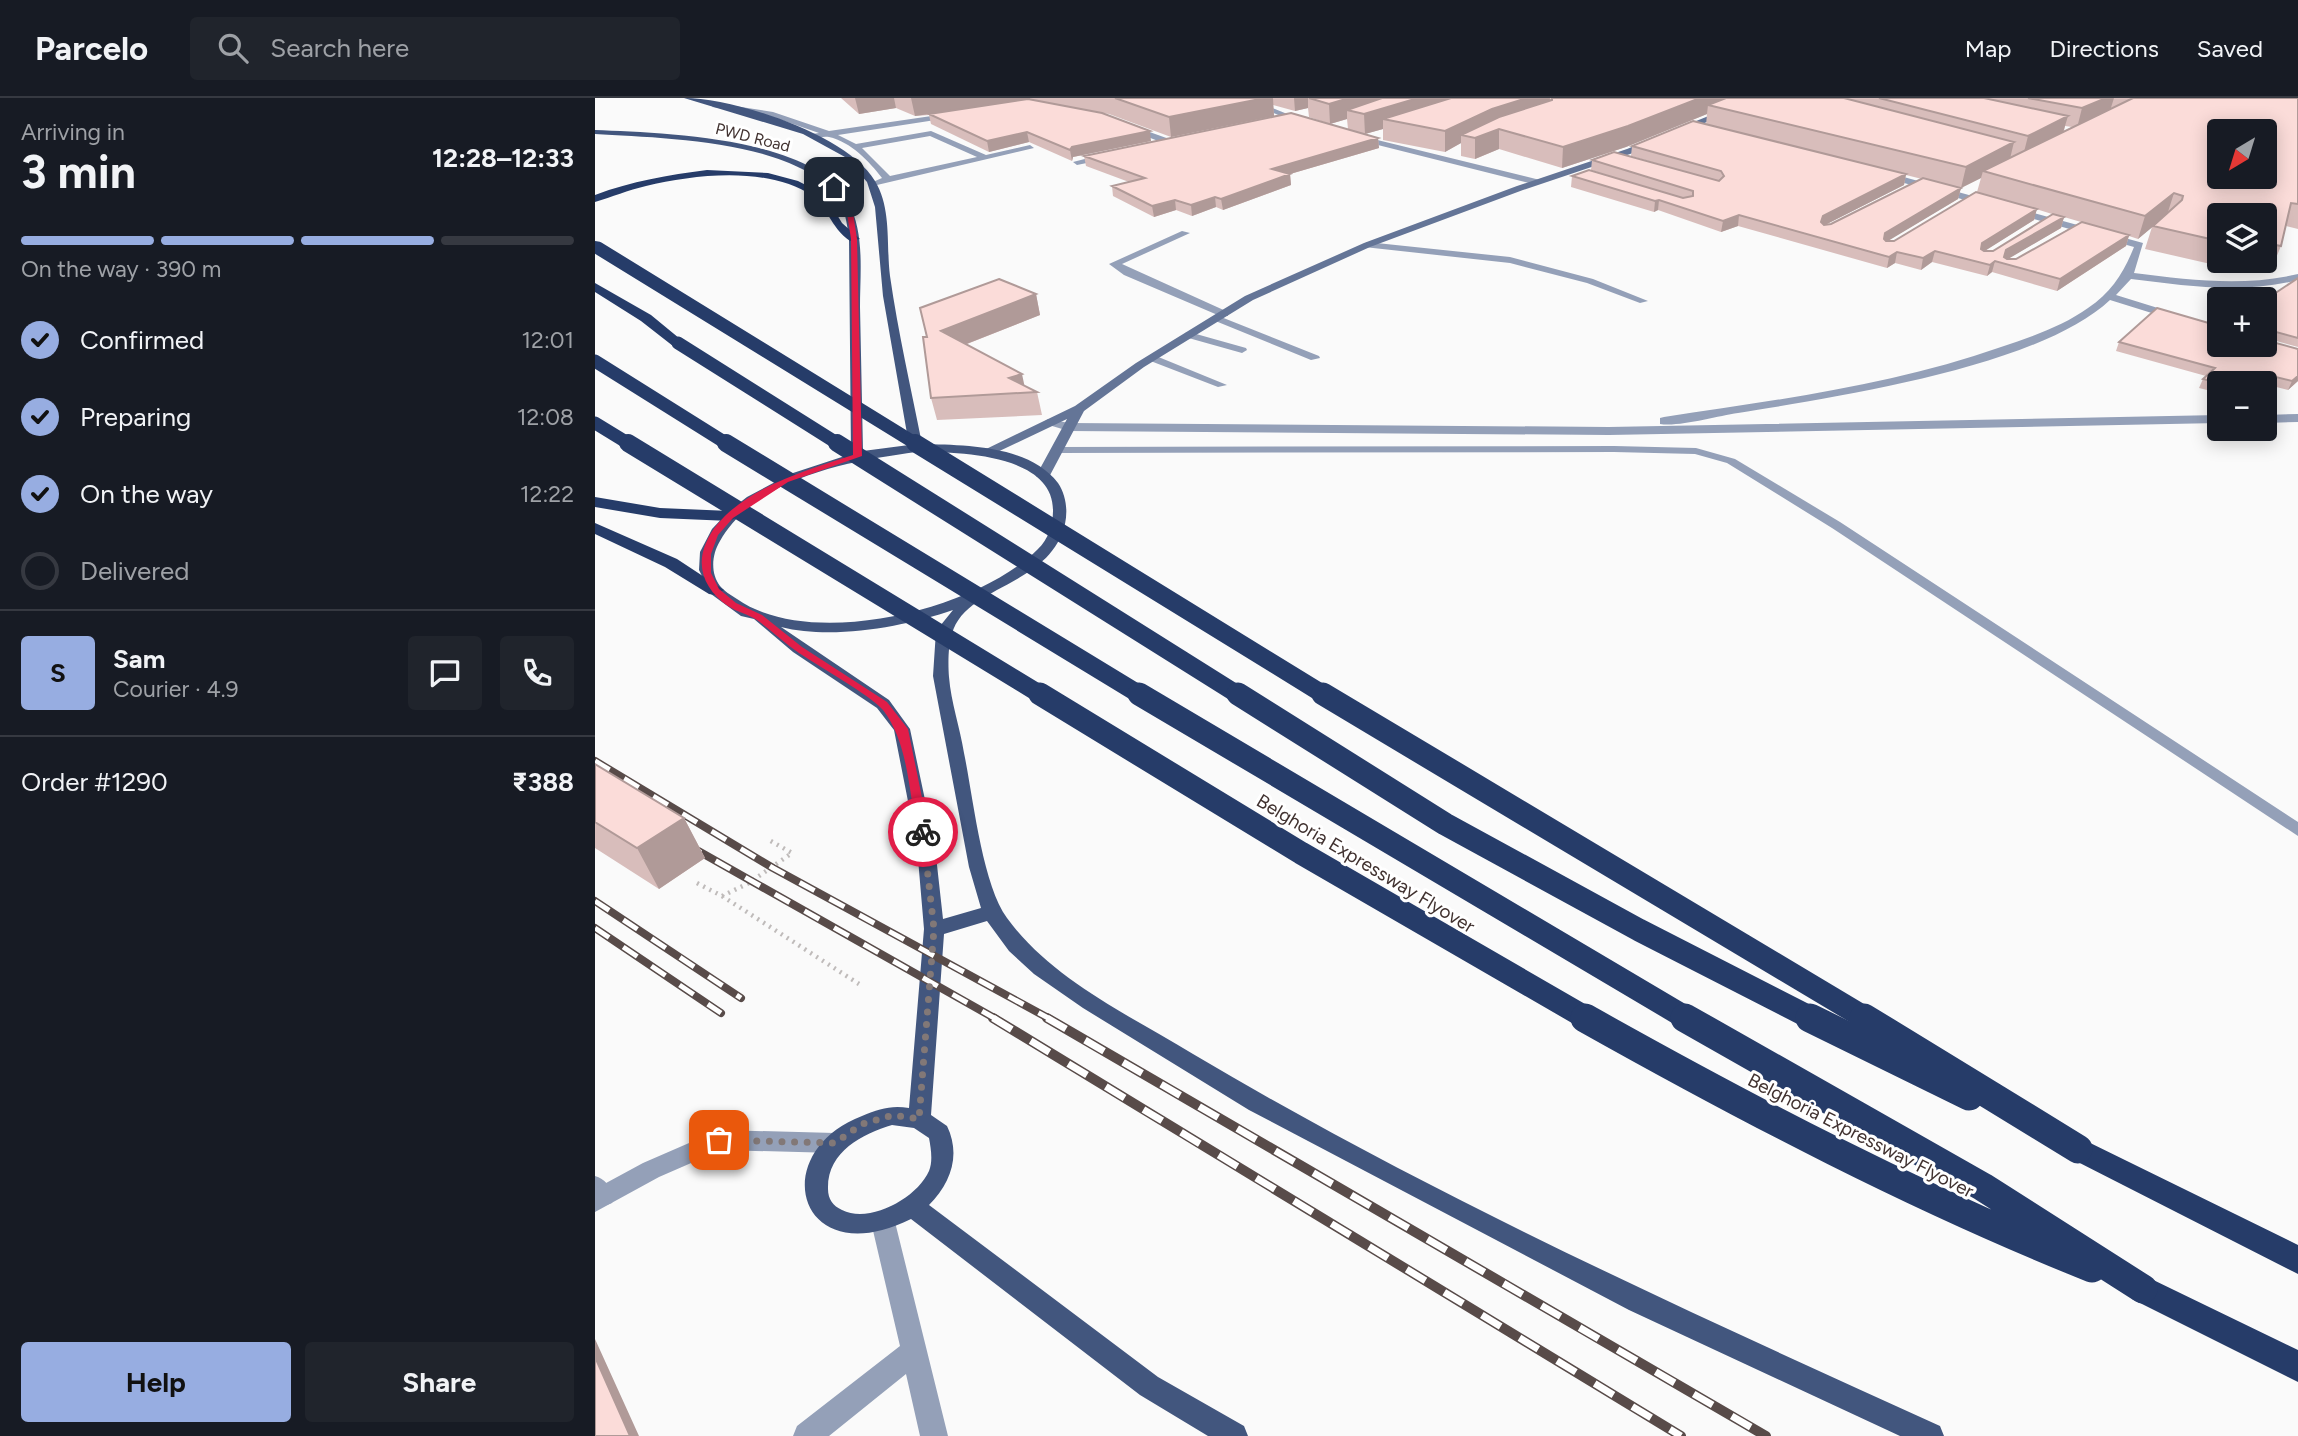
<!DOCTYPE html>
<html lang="en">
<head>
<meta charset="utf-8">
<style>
	:root { --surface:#171b24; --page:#20242c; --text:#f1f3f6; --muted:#9ea1a6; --line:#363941; --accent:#97ade1 }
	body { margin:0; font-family:Figtree,sans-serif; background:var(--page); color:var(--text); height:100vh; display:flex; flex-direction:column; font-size:26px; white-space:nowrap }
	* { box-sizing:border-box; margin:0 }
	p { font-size:23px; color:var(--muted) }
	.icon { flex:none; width:38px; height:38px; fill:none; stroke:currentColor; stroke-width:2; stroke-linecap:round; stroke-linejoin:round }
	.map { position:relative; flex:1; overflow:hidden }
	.details { display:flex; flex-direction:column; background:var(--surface); width:595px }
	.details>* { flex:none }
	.needle { width:46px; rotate:218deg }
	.fabs { position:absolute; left:1612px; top:21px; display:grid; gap:14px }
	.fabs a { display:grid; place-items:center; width:70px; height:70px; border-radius:7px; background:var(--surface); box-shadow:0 4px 18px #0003; font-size:35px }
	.pin { position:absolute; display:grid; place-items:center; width:60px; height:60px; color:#fff; margin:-30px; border-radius:14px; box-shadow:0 4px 10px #0006 }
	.courier { position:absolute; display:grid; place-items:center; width:70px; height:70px; margin:-35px; border:5px solid #e11d48; border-radius:50%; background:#fff; color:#222; box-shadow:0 2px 9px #0007 }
	.overview em { font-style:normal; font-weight:700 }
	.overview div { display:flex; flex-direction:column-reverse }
	.overview { display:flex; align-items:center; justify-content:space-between; height:119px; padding:0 21px }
	h1 { font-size:46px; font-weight:700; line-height:52px }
	.bar { display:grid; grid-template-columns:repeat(4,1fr); gap:10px 7px; align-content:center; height:84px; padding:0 21px }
	.bar i { height:9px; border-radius:5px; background:var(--line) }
	.bar .current { background:var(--accent) }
	.bar p { grid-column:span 4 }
	.line { display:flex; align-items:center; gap:18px; padding:0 21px; border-top:2px solid var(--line) }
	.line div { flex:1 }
	.round { display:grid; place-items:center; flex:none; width:74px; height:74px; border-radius:7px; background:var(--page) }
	ol { padding:0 21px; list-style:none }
	li { display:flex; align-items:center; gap:21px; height:77px }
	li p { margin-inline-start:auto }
	li .icon { padding:7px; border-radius:50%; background:var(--accent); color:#111; stroke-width:4 }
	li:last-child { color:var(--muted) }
	li i { width:38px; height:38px; border:4px solid var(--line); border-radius:50% }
	.button { display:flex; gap:14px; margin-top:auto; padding:14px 21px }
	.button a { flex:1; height:80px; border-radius:7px; background:var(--accent); color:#111; font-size:28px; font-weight:700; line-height:80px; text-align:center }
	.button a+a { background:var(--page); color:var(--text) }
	header { display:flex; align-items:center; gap:42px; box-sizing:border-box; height:98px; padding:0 35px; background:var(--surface); border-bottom:2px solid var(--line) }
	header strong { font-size:33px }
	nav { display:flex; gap:38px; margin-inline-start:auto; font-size:24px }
	.search { width:490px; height:63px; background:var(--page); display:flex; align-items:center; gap:18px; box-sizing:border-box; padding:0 24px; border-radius:7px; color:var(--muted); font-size:26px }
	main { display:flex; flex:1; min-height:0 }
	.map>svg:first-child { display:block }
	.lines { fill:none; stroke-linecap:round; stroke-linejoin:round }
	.path { stroke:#bfbbba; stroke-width:4.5; stroke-dasharray:2 5; stroke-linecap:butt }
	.lane { fill:#94a0b8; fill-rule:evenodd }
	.street { fill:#94a0b8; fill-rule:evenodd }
	.secondary { fill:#647597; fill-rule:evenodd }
	.primary { fill:#42567e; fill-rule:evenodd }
	.highway { fill:#263c69; fill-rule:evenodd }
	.rail-far1-casing { stroke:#584b49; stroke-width:8 }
	.rail-casing { stroke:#584b49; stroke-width:10 }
	.rail-far1 { stroke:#fff; stroke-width:5; stroke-dasharray:17; stroke-linecap:butt }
	.rail { stroke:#fff; stroke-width:7; stroke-dasharray:22; stroke-linecap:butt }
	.highway-bridge-far4 { stroke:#263c69; stroke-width:10 }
	.highway-bridge-far3 { stroke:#263c69; stroke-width:13 }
	.highway-bridge-far2 { stroke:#263c69; stroke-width:18 }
	.highway-bridge-far1 { stroke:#263c69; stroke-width:23 }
	.highway-bridge { stroke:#263c69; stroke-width:29 }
	.wall { fill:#d8bdbb; fill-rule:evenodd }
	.shaded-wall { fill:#b09a98 }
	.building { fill:#fbdcd9; stroke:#b09a98; stroke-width:2; fill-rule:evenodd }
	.route { fill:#e11d48 }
	.done { stroke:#827877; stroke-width:7; stroke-dasharray:0 12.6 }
	.labels { text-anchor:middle; stroke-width:6; stroke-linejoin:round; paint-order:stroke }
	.far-street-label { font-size:16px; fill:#413230; stroke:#fff }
	.street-label { font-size:19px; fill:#413230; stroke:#fff }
</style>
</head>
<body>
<header>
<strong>Parcelo</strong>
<div class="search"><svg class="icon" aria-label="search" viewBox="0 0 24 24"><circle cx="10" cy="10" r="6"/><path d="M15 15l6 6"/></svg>Search here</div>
<nav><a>Map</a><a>Directions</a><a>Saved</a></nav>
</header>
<main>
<section class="details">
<div class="overview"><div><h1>3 min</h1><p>Arriving in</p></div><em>12:28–12:33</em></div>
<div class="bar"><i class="current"></i><i class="current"></i><i class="current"></i><i></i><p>On the way · 390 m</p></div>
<ol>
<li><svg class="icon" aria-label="check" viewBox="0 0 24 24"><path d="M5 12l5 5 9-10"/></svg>Confirmed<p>12:01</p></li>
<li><svg class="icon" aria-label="check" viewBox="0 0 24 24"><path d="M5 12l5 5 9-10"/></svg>Preparing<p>12:08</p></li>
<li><svg class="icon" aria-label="check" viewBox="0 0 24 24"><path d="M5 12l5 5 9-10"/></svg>On the way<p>12:22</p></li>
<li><i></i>Delivered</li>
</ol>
<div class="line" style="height:126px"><b class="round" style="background:var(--accent);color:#111">S</b><div><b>Sam</b><p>Courier · 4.9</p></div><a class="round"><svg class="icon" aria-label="chat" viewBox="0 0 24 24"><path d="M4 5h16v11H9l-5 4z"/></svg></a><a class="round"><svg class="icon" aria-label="phone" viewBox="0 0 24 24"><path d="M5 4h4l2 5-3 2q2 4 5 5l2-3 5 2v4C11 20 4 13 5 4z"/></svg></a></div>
<div class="line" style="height:91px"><div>Order #1290</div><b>₹388</b></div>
<div class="button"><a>Help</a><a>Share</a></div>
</section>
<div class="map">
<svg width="1703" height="1338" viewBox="0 0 1703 1338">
	<rect width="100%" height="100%" fill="#fafafa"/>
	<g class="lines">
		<path class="path" d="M 102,785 L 127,798 L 154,785 L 197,755 L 174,742
			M 127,798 L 264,886"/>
		<path class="lane" d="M 772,144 L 915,159 L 998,181 L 1053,203 L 1045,205 L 992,185 L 915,165 L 769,149 L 768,147 Z
			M 621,217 L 724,258 L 725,260 L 716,262 L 618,222 L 616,220 Z
			M 594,234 L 651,250 L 652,252 L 647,255 L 590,239 L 590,235 Z
			M 553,258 L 561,258 L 632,287 L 623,289 L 553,262 Z
			M 1019,348 L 1101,350 L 1140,361 L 1245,424 L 1703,724 L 1703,738 L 1237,430 L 1132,365 L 1100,356 L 1019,354 L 462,355 L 456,352 L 462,349 Z
			M 0,1078 C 10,1081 15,1088 20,1098 L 17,1105 L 9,1108 L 0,1103 Z"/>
		<path class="street" d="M 642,0 L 653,0 L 712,24 L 705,26 Z
			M 120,5 L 178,14 L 234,33 L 357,15 L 360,19 L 243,37 L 261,46 L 336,33 L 391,57 L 435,47 L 439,50 L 282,87 L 278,84 L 287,80 C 274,63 256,44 234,39 C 229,38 222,40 217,40 L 217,36 L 224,35 L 172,17 L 117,9 ZM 335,38 L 382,59 L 295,78 L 267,50 Z
			M 535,27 L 577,42 L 578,44 L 571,46 L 532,31 Z
			M 762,37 L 945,82 L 946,84 L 942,87 L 759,41 Z
			M 513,55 L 516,60 L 482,67 L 478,64 Z
			M 1287,73 L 1548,145 L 1539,175 C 1595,182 1648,189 1703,176 L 1703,182 C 1647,196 1592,188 1536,181 L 1521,197 L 1624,229 L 1624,236 L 1515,202 C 1444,269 1241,299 1143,315 C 1122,318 1085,329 1065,326 L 1065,320 L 1069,319 C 1182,302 1298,287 1406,249 C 1436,239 1468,228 1493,210 C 1517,194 1529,174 1539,149 L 1284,78 L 1283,76 Z
			M 587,133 L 595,135 L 527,166 L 633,214 L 633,218 L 625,218 L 529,177 L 514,166 Z
			M 1703,316 L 1703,324 L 1670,325 L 1670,317 Z
			M 1624,317 L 1624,325 L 1014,337 L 474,333 L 447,325 L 453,321 L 474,325 L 1014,329 Z
			M 124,1032 L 240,1035 L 248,1038 L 252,1045 L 248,1052 L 240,1055 L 126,1052 L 64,1079 L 0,1114 L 0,1091 L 48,1065 Z
			M 288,1113 L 297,1116 L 300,1124 L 353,1338 L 325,1338 L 311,1276 L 234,1338 L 198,1338 L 202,1328 L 305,1248 L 276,1124 L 279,1116 Z"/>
		<path class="secondary" d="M 1158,0 L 1169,0 L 1038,55 L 928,92 L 775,149 L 658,202 L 549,269 L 489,313 L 453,381 L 448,382 L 441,378 L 472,321 L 396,357 L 386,357 L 385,354 L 480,308 L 541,265 L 650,198 L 769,145 L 922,88 L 1032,51 Z"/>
		<path class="primary" d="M 89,0 C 140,0 253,37 280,83 C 297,111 291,147 295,178 C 303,234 316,290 327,346 C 370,347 434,347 463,385 C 471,397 473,412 470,426 C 455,489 370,487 357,536 C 353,547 353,567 354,579 C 356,604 365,630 369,655 C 378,698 387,786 412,820 C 457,882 534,917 598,956 C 837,1098 1092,1213 1345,1328 L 1349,1338 L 1305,1338 L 1034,1212 L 654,1012 L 488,910 L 439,876 L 414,853 L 392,823 L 349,836 L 336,1017 L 352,1028 C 366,1057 356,1085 334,1107 L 563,1279 L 649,1328 L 653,1338 L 613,1338 L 545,1297 L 316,1121 C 203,1177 170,1055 267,1018 C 284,1011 296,1007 314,1010 L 329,831 L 322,749 L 299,632 L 282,610 L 198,554 L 159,521 L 146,518 L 116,496 L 104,472 L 105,454 L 117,431 L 134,413 L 152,399 L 195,376 L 256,356 L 254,141 C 252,125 250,108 239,96 C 196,42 65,40 0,36 L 0,32 C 66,35 219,38 253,104 C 270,134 265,175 265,209 C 266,257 267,305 268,353 L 314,347 L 288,198 L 280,109 L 272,84 L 250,59 L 208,36 ZM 321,354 C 361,354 459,355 458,413 C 458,426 453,442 443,451 C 382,512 216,553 142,501 C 136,497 129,493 125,488 C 115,475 117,456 125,443 C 161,379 255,363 321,354 ZM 358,512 L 341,533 L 338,578 L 374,769 L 386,810 L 348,821 L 340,749 L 315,631 L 294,602 L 186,529 C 237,542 309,529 358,512 ZM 297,1027 L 319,1030 L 334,1040 C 336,1051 338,1063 334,1073 C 322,1100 275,1126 247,1112 C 238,1108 233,1101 233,1091 C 232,1054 267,1036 297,1027 Z"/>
		<path class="highway" d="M 112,72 L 173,75 L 203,83 L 230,97 L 247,125 L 265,141 L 255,143 C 235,129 232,108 218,98 C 172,68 102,76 51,88 C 33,92 17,99 0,104 L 0,97 C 37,83 73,77 112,72 Z
			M 0,185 L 56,217 L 90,245 L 88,248 L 78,248 L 46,223 L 0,194 Z
			M 0,399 L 65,410 L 135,413 L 143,418 L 135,423 L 65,420 L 0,409 Z
			M 0,425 L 82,461 L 129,492 L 120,497 L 114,496 L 70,469 L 0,436 Z
			M 1483,1039 L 1703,1147 L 1703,1176 L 1473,1059 L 1469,1051 L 1473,1043 Z
			M 1548,1177 L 1703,1252 L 1703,1284 L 1537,1201 L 1533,1191 L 1537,1181 Z"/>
		<g class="rail-far1-casing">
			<path id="rail-far1" d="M 0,663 L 178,770 L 455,921
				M 91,746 L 401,921
				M 0,803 L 146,900
				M 0,830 L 126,915"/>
		</g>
		<g class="rail-casing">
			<path id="rail" d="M 398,920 L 1086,1338
				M 452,920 L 1171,1338"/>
		</g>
		<use href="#rail-far1" class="rail-far1"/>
		<use href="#rail" class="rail"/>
		<path class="highway-bridge-far4" d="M 0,148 L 6,152"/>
		<path class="highway-bridge-far3" d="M 3,150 L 323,347
			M 83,245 L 245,347
			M 0,263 L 134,347
			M 0,325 L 36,347"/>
		<path class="highway-bridge-far2" d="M 33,345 L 448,598
			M 131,345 L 547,598
			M 242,345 L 645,598
			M 320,345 L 731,598"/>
		<path class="highway-bridge-far1" d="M 445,596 L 706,755 L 993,921
			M 544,596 L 1093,921
			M 643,596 L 850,726 L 1044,832 L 1218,921
			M 728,596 L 1272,921"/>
		<path class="highway-bridge" d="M 990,920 C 1154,1012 1322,1100 1497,1170
			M 1090,920 L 1388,1089 L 1548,1191
			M 1215,920 L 1374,998
			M 1269,920 L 1483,1051"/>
	</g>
	<path class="wall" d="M 246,0 L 1128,0 L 1128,2 L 1131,0 L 1703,0 L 1703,131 L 1691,128 L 1686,148 L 1676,172 L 1640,163 L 1670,163 L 1670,117 L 1624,117 L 1624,162 L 1620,167 L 1550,151 L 1557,129 L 1543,141 L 1534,138 L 1531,148 L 1462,193 L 1397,174 L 1392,178 L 1337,164 L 1326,172 L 1300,165 L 1292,170 L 1143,128 L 1126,134 L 1063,112 L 1059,114 L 976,89 L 977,78 L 1031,83 L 996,72 L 997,62 L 1085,72 L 1036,58 L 1037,48 L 1111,27 L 1112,16 L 1031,49 L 967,70 L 904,51 L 880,61 L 866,58 L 866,45 L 850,54 L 788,42 L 788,31 L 770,36 L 783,40 L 784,50 L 695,76 L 696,87 L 628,112 L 621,109 L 597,118 L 581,112 L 559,119 L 518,98 L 517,88 L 534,84 L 491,68 L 489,58 L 753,31 L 752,21 L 735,26 L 714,19 L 713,10 L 700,13 L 678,7 L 679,18 L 576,39 L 514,16 L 501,14 L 556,43 L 478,59 L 477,63 L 434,44 L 394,54 L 336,26 L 334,17 L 320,18 L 301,10 L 264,16 ZM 1470,28 L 1477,29 L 1469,33 ZM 1311,77 L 1327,81 L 1236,126 L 1230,127 L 1309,87 ZM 1386,80 L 1382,94 L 1299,143 L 1292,143 L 1363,101 L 1366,90 ZM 1441,111 L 1457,116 L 1398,153 L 1389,153 L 1439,122 ZM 1469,119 L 1486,124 L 1421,161 L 1412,161 L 1466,130 Z
		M 1703,180 L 1703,249 L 1671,240 L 1670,242 L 1670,202 Z
		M 441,196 L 445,217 L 372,246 L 429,288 L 442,294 L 447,317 L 342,322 L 336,300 L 332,239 Z
		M 1524,244 L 1624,247 L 1703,251 L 1703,283 L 1693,292 L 1666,285 L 1624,285 L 1624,295 L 1604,290 L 1608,281 L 1611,278 L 1521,253 Z
		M 0,666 L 89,720 L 110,760 L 64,791 L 0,750 Z"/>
	<path class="shaded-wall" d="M 260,0 L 299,0 L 301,10 L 264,16 Z
		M 316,0 L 435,0 L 435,2 L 320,18 Z
		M 670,0 L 678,0 L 679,18 L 576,39 L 574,19 Z
		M 699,0 L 713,0 L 713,10 L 700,13 Z
		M 754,0 L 816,0 L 752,12 L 752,21 L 735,26 L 734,6 Z
		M 823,0 L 887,0 L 788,21 L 788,31 L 770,36 L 769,16 Z
		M 932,0 L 955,0 L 954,12 L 866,37 L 866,45 L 850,54 L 850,33 L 897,11 Z
		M 1105,0 L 1128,0 L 1127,10 L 1113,7 L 1112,16 L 1031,49 L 967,70 L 968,49 Z
		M 1511,0 L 1519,0 L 1514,16 L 1482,30 L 1487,10 Z
		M 1473,18 L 1467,38 L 1428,58 L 1433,38 Z
		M 904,31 L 904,51 L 880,61 L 880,40 Z
		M 555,33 L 556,43 L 478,59 L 477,63 L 475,52 L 477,49 Z
		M 432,34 L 434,44 L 394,54 L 392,43 Z
		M 783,40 L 784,50 L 678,81 L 677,71 Z
		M 1419,44 L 1414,65 L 1388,73 L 1386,80 L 1366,90 L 1371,69 Z
		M 695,76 L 696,87 L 628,112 L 626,101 Z
		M 1311,76 L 1309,87 L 1226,129 L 1228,118 Z
		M 1366,90 L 1363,101 L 1288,146 L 1290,135 Z
		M 1579,95 L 1572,117 L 1543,141 L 1550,118 Z
		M 620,99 L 621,109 L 597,118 L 596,107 Z
		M 580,102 L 581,112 L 559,119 L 557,108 Z
		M 1064,102 L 1063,112 L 1059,114 L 1060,103 Z
		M 1442,111 L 1439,122 L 1385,156 L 1387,145 Z
		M 1144,117 L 1143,128 L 1126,134 L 1128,123 Z
		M 1469,119 L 1466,130 L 1408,164 L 1411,152 Z
		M 1534,137 L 1531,148 L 1462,193 L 1465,181 Z
		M 1340,153 L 1337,164 L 1326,172 L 1328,160 Z
		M 1302,154 L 1300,165 L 1292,170 L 1294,159 Z
		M 1624,155 L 1624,162 L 1620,167 Z
		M 1400,163 L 1397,174 L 1392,178 L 1395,167 Z
		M 441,196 L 445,217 L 351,254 L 346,233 Z
		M 427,276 L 431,295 L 414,280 Z
		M 1669,276 L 1665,285 L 1660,285 Z
		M 1703,278 L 1703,283 L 1693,292 L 1697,283 Z
		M 89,720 L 110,760 L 64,791 L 42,750 Z
		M 0,1241 L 44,1338 L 35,1338 L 0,1259 Z"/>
	<path class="building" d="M 520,0 L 670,0 L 574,19 Z
		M 714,0 L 754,0 L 734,6 Z
		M 787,0 L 823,0 L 769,16 L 752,12 Z
		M 856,0 L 932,0 L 897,11 L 850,33 L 788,21 Z
		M 957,0 L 1105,0 L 1033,28 L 968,49 L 904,31 L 880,40 L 866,37 L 904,19 L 957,2 Z
		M 1131,0 L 1249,0 L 1419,44 L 1371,69 L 1113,7 Z
		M 1284,0 L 1389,0 L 1473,18 L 1433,38 Z
		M 1433,0 L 1511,0 L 1487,10 Z
		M 1538,0 L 1703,0 L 1703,106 L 1696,105 L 1686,148 L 1670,145 L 1670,117 L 1624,117 L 1624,143 L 1558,128 L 1587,102 L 1588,98 L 1579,95 L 1550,118 L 1388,73 ZM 1624,33 L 1670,33 L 1670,79 L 1624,79 Z
		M 433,1 L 507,15 L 555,33 L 477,49 L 475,52 L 432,34 L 392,43 L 334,16 Z
		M 696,15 L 783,40 L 677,71 L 695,76 L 626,101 L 620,99 L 596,107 L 580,102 L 557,108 L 517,88 L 550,80 L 489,58 Z
		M 1098,23 L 1311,76 L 1228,118 L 1226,124 L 1229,127 L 1236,126 L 1328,80 L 1366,90 L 1290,135 L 1289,141 L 1291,143 L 1299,143 L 1381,94 L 1442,111 L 1387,145 L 1386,151 L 1389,153 L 1398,153 L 1458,116 L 1469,119 L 1411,152 L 1409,159 L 1412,161 L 1421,161 L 1487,124 L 1534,137 L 1465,181 L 1400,163 L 1395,167 L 1340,153 L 1328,160 L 1302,154 L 1294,159 L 1144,117 L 1128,123 L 1064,102 L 1060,103 L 977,78 L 994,72 L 1088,100 L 1098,98 L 1098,93 L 997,62 L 1019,54 L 1124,83 L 1129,78 L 1126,73 L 1037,48 Z
		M 1703,180 L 1703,240 L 1674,232 L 1670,236 L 1670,202 Z
		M 404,181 L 441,196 L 346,233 L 427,276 L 414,280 L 442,294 L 336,300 L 328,239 L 332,239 L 325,210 Z
		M 1562,210 L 1624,228 L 1624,247 L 1670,247 L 1670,242 L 1703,251 L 1703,278 L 1697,283 L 1669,276 L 1660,285 L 1624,285 L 1608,281 L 1620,270 L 1524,244 Z
		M 0,666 L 89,720 L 42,750 L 0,724 Z
		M 0,1259 L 35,1338 L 0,1338 Z"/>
	<path class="route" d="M 241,88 L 258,115 L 262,141 L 267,358 L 193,384 L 138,420 L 123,437 L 116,456 L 116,475 L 124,491 L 141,505 L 167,517 L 207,549 L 292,604 L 313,631 L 334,734 L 328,738 L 322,734 C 314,694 313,644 288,612 C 275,597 223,568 204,555 C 189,545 176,532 162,522 C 153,516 142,514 133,508 C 111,493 100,470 111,445 C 132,395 211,372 258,357 L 256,141 L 252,115 L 236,89 Z"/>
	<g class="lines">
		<path class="done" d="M 124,1042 L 240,1045 L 267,1026 L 298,1017 L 324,1021 L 339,831 L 328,734"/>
	</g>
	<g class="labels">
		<g class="far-street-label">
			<text transform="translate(158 39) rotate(14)" y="6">PWD Road</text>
		</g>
		<g class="street-label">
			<text transform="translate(771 765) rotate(31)" y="7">Belghoria Expressway Flyover</text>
			<text transform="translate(1266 1037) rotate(27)" y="7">Belghoria Expressway Flyover</text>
		</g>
	</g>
</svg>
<div class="fabs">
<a><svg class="needle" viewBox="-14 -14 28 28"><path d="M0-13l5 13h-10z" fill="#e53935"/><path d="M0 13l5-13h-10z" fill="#9ea1a6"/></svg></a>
<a><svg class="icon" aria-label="layers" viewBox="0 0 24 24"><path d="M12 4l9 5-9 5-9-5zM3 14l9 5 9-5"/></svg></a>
<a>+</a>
<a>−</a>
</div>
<div class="pin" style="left:124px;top:1042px;background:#ea580c"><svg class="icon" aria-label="bag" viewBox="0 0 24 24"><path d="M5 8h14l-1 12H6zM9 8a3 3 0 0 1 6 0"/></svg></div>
<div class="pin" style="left:239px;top:89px;background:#1f2937"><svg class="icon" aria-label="home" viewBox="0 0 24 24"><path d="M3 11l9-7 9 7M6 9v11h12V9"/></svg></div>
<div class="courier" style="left:328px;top:734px"><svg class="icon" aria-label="bike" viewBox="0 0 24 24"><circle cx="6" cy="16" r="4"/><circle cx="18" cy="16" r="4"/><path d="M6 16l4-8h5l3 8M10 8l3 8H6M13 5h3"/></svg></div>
</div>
</main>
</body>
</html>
